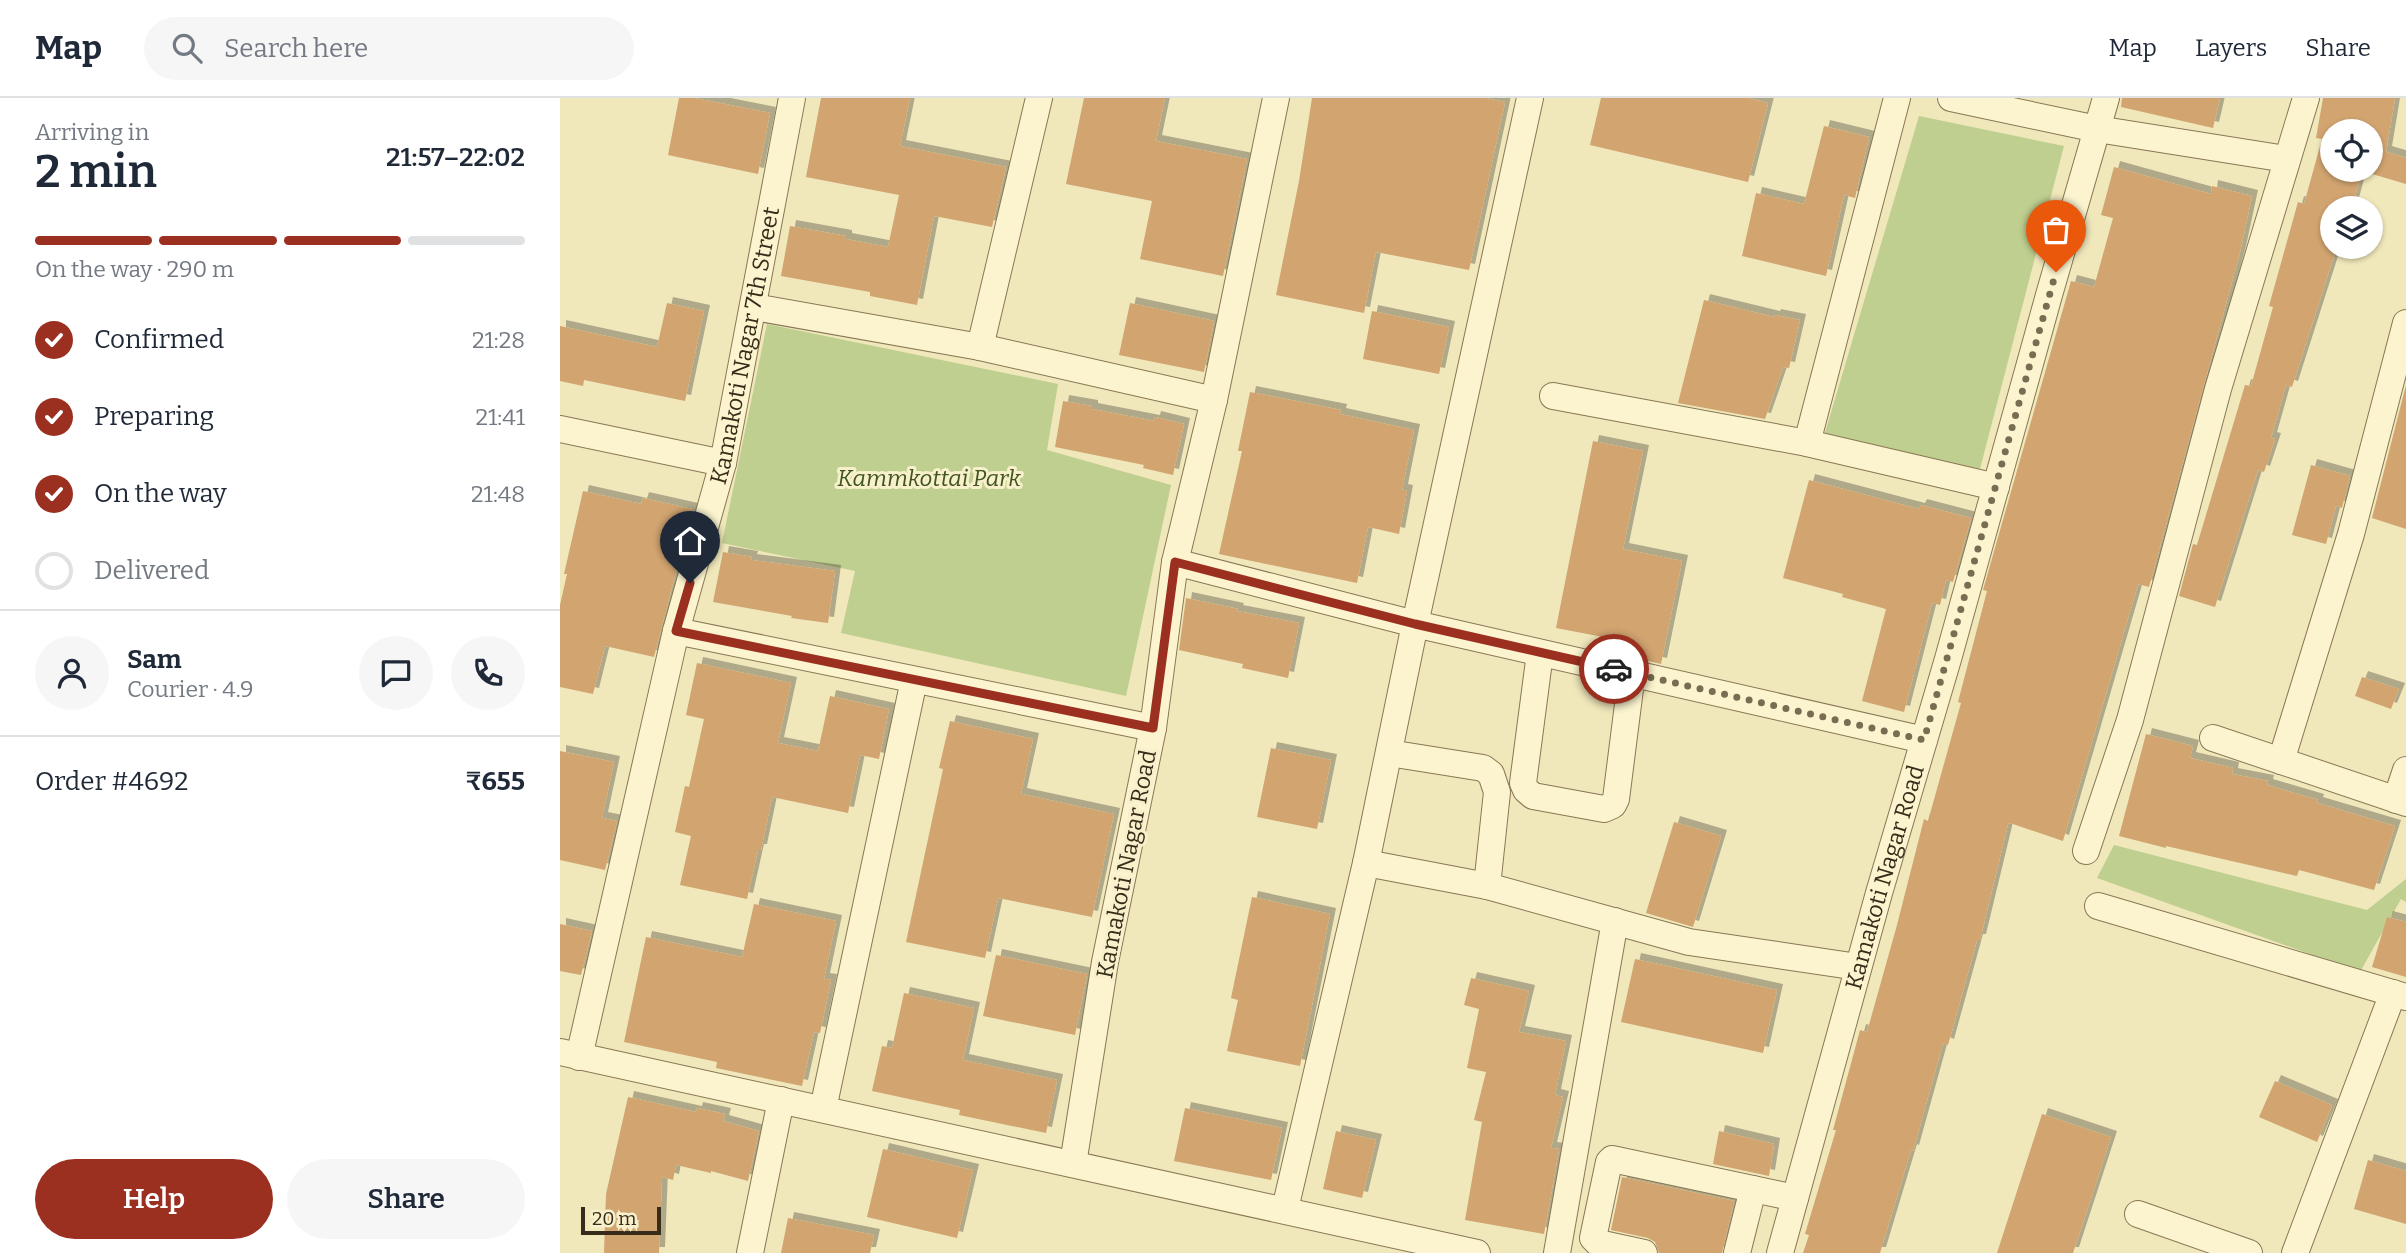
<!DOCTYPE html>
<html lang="en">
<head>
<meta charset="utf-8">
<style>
	:root { --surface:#fff; --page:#f6f6f7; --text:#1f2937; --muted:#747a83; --line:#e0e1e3; --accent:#9b2f20 }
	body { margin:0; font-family:Bitter,serif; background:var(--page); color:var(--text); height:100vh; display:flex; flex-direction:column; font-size:26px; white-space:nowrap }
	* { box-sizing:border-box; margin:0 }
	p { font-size:23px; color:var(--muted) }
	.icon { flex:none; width:38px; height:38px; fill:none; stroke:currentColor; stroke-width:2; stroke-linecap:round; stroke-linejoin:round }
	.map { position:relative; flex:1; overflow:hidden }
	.sheet { display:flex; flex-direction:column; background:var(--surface); width:560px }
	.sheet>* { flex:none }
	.fabs { position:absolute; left:1760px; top:21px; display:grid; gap:14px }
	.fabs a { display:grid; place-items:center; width:63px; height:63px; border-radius:50%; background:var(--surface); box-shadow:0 2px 5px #0004; font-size:35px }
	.scale { position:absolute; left:21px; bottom:18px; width:80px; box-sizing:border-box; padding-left:7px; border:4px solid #372c1a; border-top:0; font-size:19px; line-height:24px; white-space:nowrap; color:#372c1a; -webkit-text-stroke:5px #f7f0cb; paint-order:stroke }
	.pin { position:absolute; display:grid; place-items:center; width:60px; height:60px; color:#fff; margin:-72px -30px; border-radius:50% 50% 50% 0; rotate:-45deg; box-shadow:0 0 7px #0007 }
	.pin .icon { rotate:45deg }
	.courier { position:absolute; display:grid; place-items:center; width:70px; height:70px; margin:-35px; border:5px solid #9b2f20; border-radius:50%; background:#fff; color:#222; box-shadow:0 2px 9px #0007 }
	.summary em { font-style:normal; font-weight:600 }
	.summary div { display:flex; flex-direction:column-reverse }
	.summary { display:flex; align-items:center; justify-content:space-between; height:119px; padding:0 35px }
	h1 { font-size:46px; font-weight:600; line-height:52px }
	.bar { display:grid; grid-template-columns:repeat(4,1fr); gap:10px 7px; align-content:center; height:84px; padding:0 35px }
	.bar i { height:9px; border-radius:5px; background:var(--line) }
	.bar .current { background:var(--accent) }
	.bar p { grid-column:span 4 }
	.line { display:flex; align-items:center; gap:18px; padding:0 35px; border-top:2px solid var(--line) }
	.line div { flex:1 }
	.round { display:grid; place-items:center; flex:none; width:74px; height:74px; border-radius:37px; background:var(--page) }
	ol { padding:0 35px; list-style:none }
	li { display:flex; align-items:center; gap:21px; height:77px }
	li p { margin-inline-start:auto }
	li .icon { padding:7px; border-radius:50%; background:var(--accent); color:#fff; stroke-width:4 }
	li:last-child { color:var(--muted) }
	li i { width:38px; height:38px; border:4px solid var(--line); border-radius:50% }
	.button { display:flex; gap:14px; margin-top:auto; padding:14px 35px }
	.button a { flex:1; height:80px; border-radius:42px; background:var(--accent); color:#fff; font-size:28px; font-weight:600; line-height:80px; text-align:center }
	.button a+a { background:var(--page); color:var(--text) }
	header { display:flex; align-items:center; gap:42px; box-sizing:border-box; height:98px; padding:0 35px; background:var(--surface); border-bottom:2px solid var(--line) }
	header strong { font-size:33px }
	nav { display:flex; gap:38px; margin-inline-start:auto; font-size:24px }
	.search { width:490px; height:63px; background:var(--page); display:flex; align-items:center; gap:18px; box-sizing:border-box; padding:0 24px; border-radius:38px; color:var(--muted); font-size:26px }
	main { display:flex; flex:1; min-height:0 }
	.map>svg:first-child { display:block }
	.green { fill:#bfcf8f }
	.building { fill:#d1a46f; fill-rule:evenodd; filter:url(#shadow) }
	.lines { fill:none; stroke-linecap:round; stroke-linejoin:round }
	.minor-casing { stroke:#897754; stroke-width:28 }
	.minor { stroke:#fbf4cf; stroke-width:26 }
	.done { stroke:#786d52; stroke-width:7; stroke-dasharray:0 12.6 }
	.route { stroke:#9b2f20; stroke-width:9 }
	.labels { text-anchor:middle; stroke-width:6; stroke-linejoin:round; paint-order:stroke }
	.street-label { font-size:23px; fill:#372c1a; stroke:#f7f0cb }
	.park-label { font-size:23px; font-style:italic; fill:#40551f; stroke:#f7f0cb }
</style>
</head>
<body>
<header>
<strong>Map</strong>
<div class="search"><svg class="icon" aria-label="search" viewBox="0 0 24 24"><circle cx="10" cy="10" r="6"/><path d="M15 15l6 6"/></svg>Search here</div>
<nav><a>Map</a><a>Layers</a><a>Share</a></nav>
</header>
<main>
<section class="sheet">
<div class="summary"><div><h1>2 min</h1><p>Arriving in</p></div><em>21:57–22:02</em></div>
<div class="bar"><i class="current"></i><i class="current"></i><i class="current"></i><i></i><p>On the way · 290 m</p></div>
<ol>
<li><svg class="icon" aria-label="check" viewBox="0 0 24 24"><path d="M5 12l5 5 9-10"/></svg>Confirmed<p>21:28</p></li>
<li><svg class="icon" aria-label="check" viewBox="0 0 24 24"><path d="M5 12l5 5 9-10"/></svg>Preparing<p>21:41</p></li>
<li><svg class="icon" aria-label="check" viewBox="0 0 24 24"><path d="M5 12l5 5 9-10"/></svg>On the way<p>21:48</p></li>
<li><i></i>Delivered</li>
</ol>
<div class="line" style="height:126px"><a class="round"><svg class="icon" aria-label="person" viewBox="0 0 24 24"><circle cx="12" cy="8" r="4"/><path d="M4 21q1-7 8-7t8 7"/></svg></a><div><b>Sam</b><p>Courier · 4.9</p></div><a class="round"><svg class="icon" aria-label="chat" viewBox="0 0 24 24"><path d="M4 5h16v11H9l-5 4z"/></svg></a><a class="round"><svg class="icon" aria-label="phone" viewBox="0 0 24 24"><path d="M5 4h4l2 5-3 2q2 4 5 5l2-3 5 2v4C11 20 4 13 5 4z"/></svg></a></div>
<div class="line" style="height:91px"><div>Order #4692</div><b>₹655</b></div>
<div class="button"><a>Help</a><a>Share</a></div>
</section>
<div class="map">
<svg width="1846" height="1155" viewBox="0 0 1846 1155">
	<defs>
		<filter id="shadow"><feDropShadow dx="6" dy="-6" stdDeviation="0" flood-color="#0004"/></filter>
	</defs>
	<rect width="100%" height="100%" fill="#f0e7bb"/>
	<path class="green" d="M 1359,18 L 1504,48 L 1420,371 L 1264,338 Z
		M 207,226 L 498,286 L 487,352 L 611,387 L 566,598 L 281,535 L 295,473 L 162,445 Z
		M 1554,747 L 1807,812 L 1846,781 L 1846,804 L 1841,801 L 1800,874 L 1537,780 Z"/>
	<path class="building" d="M 119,0 L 134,0 L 210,15 L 198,76 L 108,57 Z
		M 261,0 L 350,0 L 340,48 L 446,69 L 432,129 L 374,118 L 357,207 L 310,198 L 310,194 L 221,178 L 230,128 L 286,138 L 286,141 L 328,149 L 339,97 L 246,79 Z
		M 524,0 L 605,0 L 596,43 L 687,61 L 663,178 L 580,161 L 592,103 L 506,86 Z
		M 752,0 L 925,0 L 945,4 L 909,172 L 816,154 L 804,215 L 716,197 L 739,83 Z
		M 1041,0 L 1189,0 L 1208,5 L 1188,84 L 1030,47 Z
		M 1562,0 L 1660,0 L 1653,30 L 1561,9 Z
		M 1763,0 L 1835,0 L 1826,54 L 1846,60 L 1846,86 L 1802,73 L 1792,109 L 1773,110 L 1773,149 L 1776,149 L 1773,161 L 1732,289 L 1726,287 L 1711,340 L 1715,341 L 1704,374 L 1698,372 L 1655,509 L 1619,498 L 1633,446 L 1637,447 L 1685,287 L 1691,288 L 1713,209 L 1709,208 L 1738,104 L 1744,106 L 1762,41 L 1756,40 ZM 1773,33 L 1811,33 L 1811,72 L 1773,72 Z
		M 1264,28 L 1309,39 L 1295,100 L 1284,97 L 1266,178 L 1182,158 L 1196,95 L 1244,106 Z
		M 1554,69 L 1651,96 L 1652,88 L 1692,98 L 1680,154 L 1589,489 L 1578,486 L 1503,743 L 1450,725 L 1448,726 L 1420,842 L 1417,842 L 1388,947 L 1383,945 L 1353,1053 L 1351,1052 L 1320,1155 L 1243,1155 L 1249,1137 L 1245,1136 L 1276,1032 L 1273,1032 L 1300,932 L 1307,934 L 1337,827 L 1364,721 L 1368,723 L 1401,605 L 1398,604 L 1427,493 L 1423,492 L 1511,183 L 1534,189 L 1553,120 L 1541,117 Z
		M 1144,202 L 1214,219 L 1215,217 L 1240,222 L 1229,270 L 1223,269 L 1205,321 L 1118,305 Z
		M 107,205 L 144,213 L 125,303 L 24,282 L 23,288 L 0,283 L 0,228 L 97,249 Z
		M 570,205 L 654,223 L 644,274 L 559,257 Z
		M 812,213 L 889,229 L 879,276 L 803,261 Z
		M 1846,287 L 1846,431 L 1812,420 Z
		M 690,294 L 781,312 L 780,316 L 854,332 L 842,392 L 847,393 L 839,436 L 808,429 L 797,485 L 659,456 L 682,353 L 678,353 Z
		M 503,303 L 532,308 L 532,311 L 594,323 L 595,319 L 624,326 L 613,377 L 583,370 L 584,367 L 495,349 Z
		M 1033,343 L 1083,353 L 1063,451 L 1122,463 L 1101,566 L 1046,553 L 1048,540 L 996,530 Z
		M 1751,367 L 1790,378 L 1782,410 L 1776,408 L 1766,446 L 1732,437 Z
		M 1249,382 L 1359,411 L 1361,407 L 1411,420 L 1393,484 L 1386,482 L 1380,507 L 1372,505 L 1344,614 L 1302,603 L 1326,511 L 1282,499 L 1283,496 L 1223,480 Z
		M 23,393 L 81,406 L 83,400 L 132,411 L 94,559 L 45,548 L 33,596 L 0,589 L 0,507 L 7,476 L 4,476 Z
		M 163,454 L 192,459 L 191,462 L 275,473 L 268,525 L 231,520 L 232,518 L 153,504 Z
		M 626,500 L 678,511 L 677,513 L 739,525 L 728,580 L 682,570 L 683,566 L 619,552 Z
		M 137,565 L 231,585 L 218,645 L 258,653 L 270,598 L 329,611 L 319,661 L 300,657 L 288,715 L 212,699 L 201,752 L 198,752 L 187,801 L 120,787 L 131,738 L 115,734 L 125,688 L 129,689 L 144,621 L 126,617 Z
		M 1802,579 L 1839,591 L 1831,611 L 1795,598 Z
		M 390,623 L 473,641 L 461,696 L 554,716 L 532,819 L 438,800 L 425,860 L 346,844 L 383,671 L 379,670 Z
		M 1586,636 L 1633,648 L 1630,660 L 1673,670 L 1672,676 L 1708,683 L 1707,687 L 1758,702 L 1757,705 L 1835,728 L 1814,792 L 1739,772 L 1737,778 L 1606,748 L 1606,750 L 1559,738 Z
		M 711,650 L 771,662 L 757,731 L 697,719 Z
		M 0,653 L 54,664 L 42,720 L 57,723 L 45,772 L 0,762 Z
		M 1114,724 L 1161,738 L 1133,829 L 1086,815 Z
		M 692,799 L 770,816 L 740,968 L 667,953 L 678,902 L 671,900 Z
		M 194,806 L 276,823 L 264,881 L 271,882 L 260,935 L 254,934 L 242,988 L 156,970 L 157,964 L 64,944 L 86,839 L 182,859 Z
		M 1827,819 L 1846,824 L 1846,879 L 1812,869 Z
		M 0,826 L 32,833 L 21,877 L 0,873 Z
		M 436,857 L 527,876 L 515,937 L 423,918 Z
		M 1075,861 L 1217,892 L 1203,955 L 1061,924 Z
		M 911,880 L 969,893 L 959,934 L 1006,943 L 995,997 L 1003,999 L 991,1050 L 999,1051 L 984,1136 L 905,1122 L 922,1024 L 914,1022 L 926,974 L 907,970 L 919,911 L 904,907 Z
		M 344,895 L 414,910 L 403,962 L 497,982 L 486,1035 L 399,1017 L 400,1012 L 312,993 L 322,948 L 332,950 Z
		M 1715,983 L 1772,1007 L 1757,1044 L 1699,1019 Z
		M 68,999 L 136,1014 L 137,1010 L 165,1016 L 163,1023 L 199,1033 L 188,1083 L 151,1073 L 151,1075 L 116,1067 L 113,1082 L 102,1079 L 99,1155 L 44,1155 L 46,1096 Z
		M 625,1010 L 722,1030 L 711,1082 L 614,1063 Z
		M 1482,1016 L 1551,1039 L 1513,1155 L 1437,1155 Z
		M 776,1033 L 816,1042 L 802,1100 L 763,1091 Z
		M 1159,1033 L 1214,1046 L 1209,1078 L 1153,1066 Z
		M 323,1051 L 413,1072 L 397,1140 L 307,1119 Z
		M 1808,1062 L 1846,1073 L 1846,1126 L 1794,1111 Z
		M 1062,1079 L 1174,1103 L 1162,1155 L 1099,1155 L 1095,1144 L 1088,1140 L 1051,1132 Z
		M 228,1120 L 314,1137 L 310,1155 L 221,1155 Z"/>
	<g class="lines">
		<g class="minor-casing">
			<g id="minor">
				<path d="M 1391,0 L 1537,31 L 1726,61"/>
				<path d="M 194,209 L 420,249 L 479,0"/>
				<path d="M 420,249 L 654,302 L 615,464 L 593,630"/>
				<path d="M 993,298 L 1247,345 L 1436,389"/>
				<path d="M 654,302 L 716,0"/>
				<path d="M 0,331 L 163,365"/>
				<path d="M 1247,345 L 1337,0"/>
				<path d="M 615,464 L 855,526 L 1364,642"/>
				<path id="s1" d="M 116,533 L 163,365 L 232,0"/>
				<path d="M 980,555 L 963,685 L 966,692 L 973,698 L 1044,711 L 1053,707 L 1056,701 L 1072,575"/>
				<path d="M 1653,640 L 1846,705"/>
				<path d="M 829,655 L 923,670 L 931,676 L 937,694 L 927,788"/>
				<path d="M 1721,663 L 1791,436 L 1846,225"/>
				<path d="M 1836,702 L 1846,672"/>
				<path d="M 1526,753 L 1570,622 L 1658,291 L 1746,0"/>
				<path d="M 806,765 L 927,788 L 1129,844 L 1298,869"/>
				<path d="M 1538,808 L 1846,899"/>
				<path d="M 0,954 L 917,1155"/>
				<path d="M 19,959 L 116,533 L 593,630 L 545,864 L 513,1066"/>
				<path d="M 263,1011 L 354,582"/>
				<path d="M 725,1111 L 806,765 L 855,526 L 970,0"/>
				<path d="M 1578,1116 L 1689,1155"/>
				<path d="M 190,1155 L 221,1002"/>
				<path d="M 997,1155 L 1055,823"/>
				<path d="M 1084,1155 L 1038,1145 L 1033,1140 L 1049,1064 L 1052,1061 L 1235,1100"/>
				<path d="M 1177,1155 L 1193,1091"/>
				<path id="s2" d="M 1220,1155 L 1319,795 L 1388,561 L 1489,197 L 1546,0"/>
				<path d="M 1735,1155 L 1833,895"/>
			</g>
		</g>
		<use href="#minor" class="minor"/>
	</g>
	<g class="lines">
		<path class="done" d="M 1054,571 L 1364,642 L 1496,174"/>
		<path class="route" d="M 130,485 L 116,533 L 593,630 L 615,464 L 855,526 L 1054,571"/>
	</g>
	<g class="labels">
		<g class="street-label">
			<text dy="8" stroke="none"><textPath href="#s1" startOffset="294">Kamakoti Nagar 7th Street</textPath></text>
			<text transform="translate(566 766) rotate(-79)" y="8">Kamakoti Nagar Road</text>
			<text dy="8" stroke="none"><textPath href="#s2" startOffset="390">Kamakoti Nagar Road</textPath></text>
		</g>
		<g class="park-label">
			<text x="369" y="388">Kammkottai Park</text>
		</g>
	</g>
</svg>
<div class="fabs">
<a><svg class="icon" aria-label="locate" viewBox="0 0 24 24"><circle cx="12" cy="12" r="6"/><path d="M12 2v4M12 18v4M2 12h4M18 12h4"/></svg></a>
<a><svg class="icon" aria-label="layers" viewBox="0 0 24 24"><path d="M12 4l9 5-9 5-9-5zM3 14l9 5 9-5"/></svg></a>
</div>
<div class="scale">20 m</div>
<div class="pin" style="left:1496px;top:174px;background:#ea580c"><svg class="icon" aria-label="bag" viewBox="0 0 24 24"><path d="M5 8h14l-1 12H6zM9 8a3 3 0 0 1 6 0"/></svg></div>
<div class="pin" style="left:130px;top:485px;background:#1f2937"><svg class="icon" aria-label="home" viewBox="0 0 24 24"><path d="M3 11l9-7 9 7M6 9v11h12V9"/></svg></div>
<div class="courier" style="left:1054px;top:571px"><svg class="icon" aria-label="car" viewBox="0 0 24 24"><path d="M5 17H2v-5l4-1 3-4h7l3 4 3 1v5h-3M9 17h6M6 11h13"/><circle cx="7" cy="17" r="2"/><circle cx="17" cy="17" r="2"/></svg></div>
</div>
</main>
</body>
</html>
